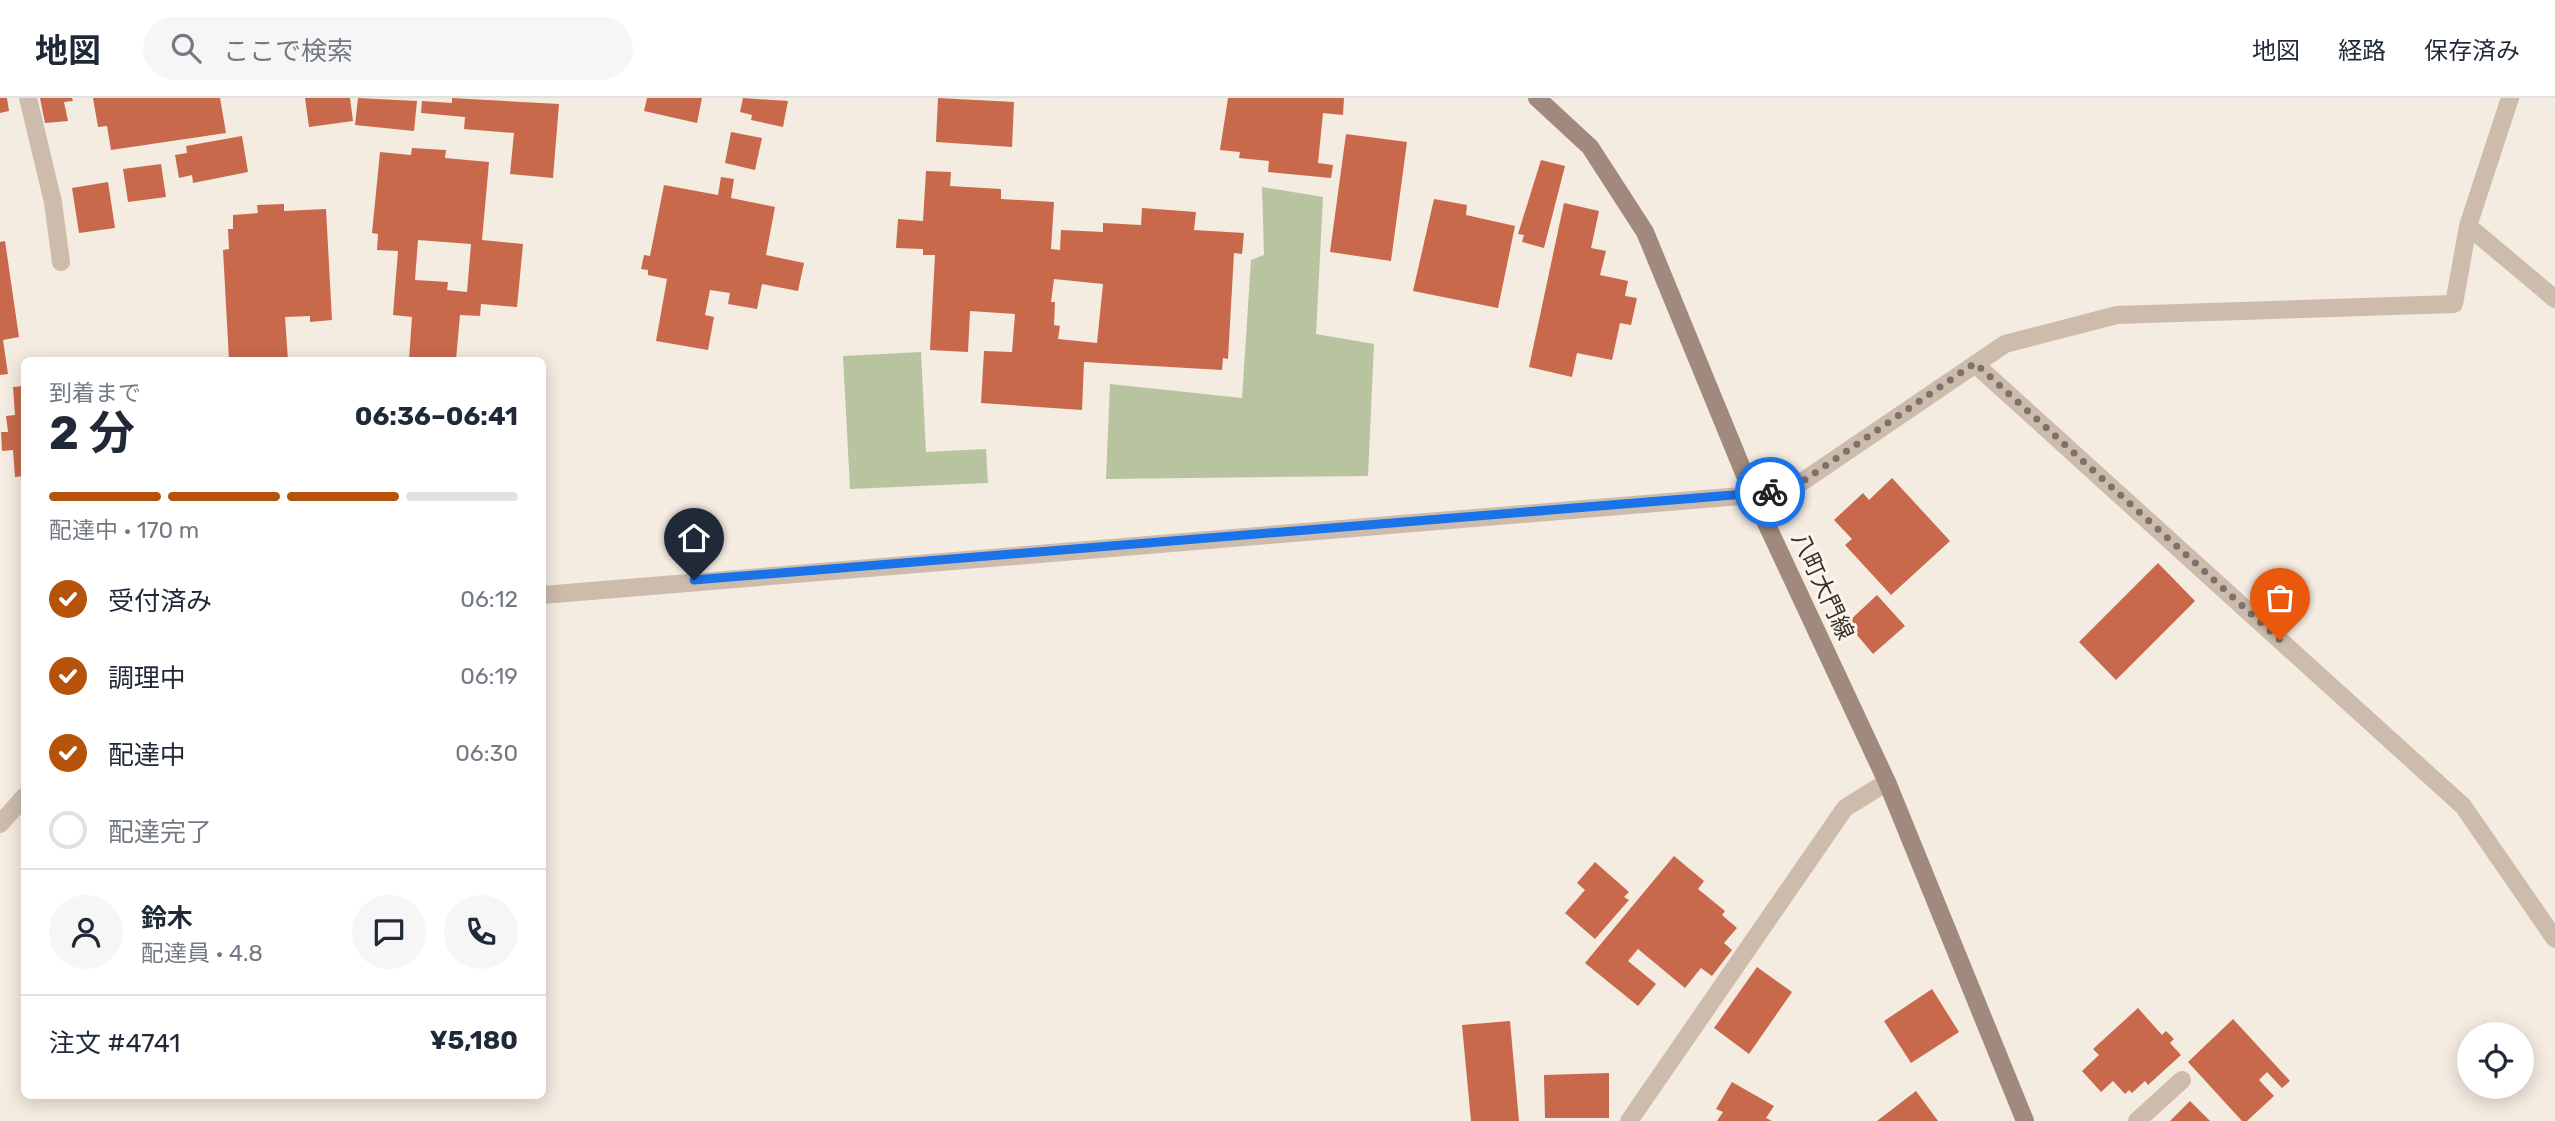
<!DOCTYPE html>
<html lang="ja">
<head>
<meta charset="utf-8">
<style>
	:root { --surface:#fff; --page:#f6f6f7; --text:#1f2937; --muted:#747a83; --line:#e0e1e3; --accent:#b45309 }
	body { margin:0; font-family:Rubik,"Noto Sans JP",sans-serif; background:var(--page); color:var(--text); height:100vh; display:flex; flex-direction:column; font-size:26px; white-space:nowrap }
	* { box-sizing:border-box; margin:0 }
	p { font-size:23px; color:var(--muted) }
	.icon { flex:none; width:38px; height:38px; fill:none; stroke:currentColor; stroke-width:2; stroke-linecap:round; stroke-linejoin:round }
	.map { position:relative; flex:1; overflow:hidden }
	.sheet { position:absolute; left:21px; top:259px; width:525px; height:742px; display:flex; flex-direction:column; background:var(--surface); border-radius:10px; box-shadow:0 4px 18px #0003 }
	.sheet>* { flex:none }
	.tools { position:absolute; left:2457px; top:924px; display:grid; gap:14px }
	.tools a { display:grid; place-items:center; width:77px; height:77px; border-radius:50%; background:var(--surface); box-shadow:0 4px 18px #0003; font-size:35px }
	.pin { position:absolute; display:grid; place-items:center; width:60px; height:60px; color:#fff; margin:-72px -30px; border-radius:50% 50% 50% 0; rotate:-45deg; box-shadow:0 0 7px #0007 }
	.pin .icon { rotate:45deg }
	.courier { position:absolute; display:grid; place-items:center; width:70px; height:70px; margin:-35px; border:5px solid #1a73e8; border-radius:50%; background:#fff; color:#222; box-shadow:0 2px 9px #0007 }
	.headline em { font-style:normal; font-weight:700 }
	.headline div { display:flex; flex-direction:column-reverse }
	.headline { display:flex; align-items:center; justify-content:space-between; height:119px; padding:0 28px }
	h1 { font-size:46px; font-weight:700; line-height:52px }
	.bar { display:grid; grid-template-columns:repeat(4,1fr); gap:10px 7px; align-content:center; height:84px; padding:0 28px }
	.bar i { height:9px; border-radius:5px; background:var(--line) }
	.bar .on { background:var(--accent) }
	.bar p { grid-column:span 4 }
	.line { display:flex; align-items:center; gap:18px; padding:0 28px; border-top:2px solid var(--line) }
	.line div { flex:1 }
	.round { display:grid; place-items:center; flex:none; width:74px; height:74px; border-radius:37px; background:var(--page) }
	ol { padding:0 28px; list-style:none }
	li { display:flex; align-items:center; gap:21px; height:77px }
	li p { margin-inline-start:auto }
	li .icon { padding:7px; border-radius:50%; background:var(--accent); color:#fff; stroke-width:4 }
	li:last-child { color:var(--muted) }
	li i { width:38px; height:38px; border:4px solid var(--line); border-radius:50% }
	header { display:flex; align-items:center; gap:42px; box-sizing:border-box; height:98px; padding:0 35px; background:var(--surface); border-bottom:2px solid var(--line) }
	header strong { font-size:33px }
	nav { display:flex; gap:38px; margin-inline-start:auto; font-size:24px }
	.search { width:490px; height:63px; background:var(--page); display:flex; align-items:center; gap:18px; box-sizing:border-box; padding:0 24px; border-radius:38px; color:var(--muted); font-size:26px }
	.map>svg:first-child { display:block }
	.green { fill:#b8c4a0 }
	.building { fill:#c8694b; fill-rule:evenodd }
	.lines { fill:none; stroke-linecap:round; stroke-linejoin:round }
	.service { stroke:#cdbbac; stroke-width:18 }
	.minor { stroke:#cdbbac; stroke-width:18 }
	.secondary { stroke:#a18a7d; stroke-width:18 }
	.done { stroke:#7c716b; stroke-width:7; stroke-dasharray:0 12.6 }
	.route { stroke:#1a73e8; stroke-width:9 }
	.labels { text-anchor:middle; stroke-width:6; stroke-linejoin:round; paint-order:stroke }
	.street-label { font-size:23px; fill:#3b302b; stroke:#fbf5ee }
</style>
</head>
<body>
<header>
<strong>地図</strong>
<div class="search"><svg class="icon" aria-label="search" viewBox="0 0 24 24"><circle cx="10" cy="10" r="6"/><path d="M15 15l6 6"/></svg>ここで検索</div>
<nav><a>地図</a><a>経路</a><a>保存済み</a></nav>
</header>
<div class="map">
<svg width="2555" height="1023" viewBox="0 0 2555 1023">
	<rect width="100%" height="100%" fill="#f4ebe1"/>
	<path class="green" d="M 1262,89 L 1323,99 L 1316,236 L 1374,246 L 1368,378 L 1106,381 L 1110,286 L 1242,300 L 1251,162 L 1264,157 Z
		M 921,254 L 926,354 L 986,351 L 988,385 L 850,391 L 843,258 Z"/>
	<path class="building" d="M 0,0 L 7,0 L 9,13 L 0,15 Z
		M 40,0 L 72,0 L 73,3 L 64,4 L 68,23 L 45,25 Z
		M 93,0 L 220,0 L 226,35 L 111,52 L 107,28 L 98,29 Z
		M 305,0 L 350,0 L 353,23 L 309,29 Z
		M 358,0 L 417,3 L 414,33 L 355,27 Z
		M 452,0 L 559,6 L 553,80 L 510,76 L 514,35 L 464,31 L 465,19 L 421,15 L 422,3 L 452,5 Z
		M 647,0 L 702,0 L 697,25 L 644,13 Z
		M 743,0 L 788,3 L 783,29 L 751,22 L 752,17 L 740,14 Z
		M 938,0 L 1014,4 L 1012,49 L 936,44 Z
		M 1228,0 L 1344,0 L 1343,17 L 1323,15 L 1318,65 L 1333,67 L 1331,80 L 1268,74 L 1269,63 L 1239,60 L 1240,54 L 1220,52 Z
		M 731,34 L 762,40 L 755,72 L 725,65 Z
		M 1346,36 L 1407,44 L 1391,163 L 1330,154 Z
		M 242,38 L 248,74 L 193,85 L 192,77 L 179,80 L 175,57 L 187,55 L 186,48 Z
		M 412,50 L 446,52 L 445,60 L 489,64 L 482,142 L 523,146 L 517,209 L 481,206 L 480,218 L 460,217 L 456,262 L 409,262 L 412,219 L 393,217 L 398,153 L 377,152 L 378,136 L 372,135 L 380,54 L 411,57 ZM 418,142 L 471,146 L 467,194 L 447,192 L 448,184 L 415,182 Z
		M 1541,62 L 1565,68 L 1544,150 L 1522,144 L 1524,137 L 1518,136 Z
		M 161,66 L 166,99 L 128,104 L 123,71 Z
		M 926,73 L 951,74 L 950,88 L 1001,91 L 1001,101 L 1054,104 L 1051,151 L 1060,152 L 1061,132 L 1103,134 L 1103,125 L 1141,127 L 1142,110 L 1196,114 L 1194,132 L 1244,135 L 1242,156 L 1234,155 L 1228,261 L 1223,260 L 1222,272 L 1084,264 L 1082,312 L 981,305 L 984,253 L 1012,254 L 1015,216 L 970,213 L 968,254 L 930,252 L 935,157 L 923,157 L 923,151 L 896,150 L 898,121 L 923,123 ZM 1054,181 L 1103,186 L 1097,245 L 1058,241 L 1060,228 L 1054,227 L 1055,204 L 1051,204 Z
		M 721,79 L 734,81 L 731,100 L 775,109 L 766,157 L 804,165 L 798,193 L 762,186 L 757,211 L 728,206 L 730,195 L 710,192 L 705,217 L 714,219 L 708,252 L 656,243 L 667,181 L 648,177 L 648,172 L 641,171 L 644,157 L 650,158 L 664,87 L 718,97 Z
		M 108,84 L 115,130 L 79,135 L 72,90 Z
		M 1434,101 L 1467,107 L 1466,117 L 1515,128 L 1498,210 L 1413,193 Z
		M 1564,105 L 1599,113 L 1591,150 L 1606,153 L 1600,177 L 1628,183 L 1625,198 L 1637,200 L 1631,227 L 1620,225 L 1612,262 L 1577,255 L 1572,279 L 1529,269 Z
		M 284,106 L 284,113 L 326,111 L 332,222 L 310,224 L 310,218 L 285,219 L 288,262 L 229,262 L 223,152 L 229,151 L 228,131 L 233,131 L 233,117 L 258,115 L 257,107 Z
		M 5,143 L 19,239 L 3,242 L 8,276 L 0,277 L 0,144 Z
		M 24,288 L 24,378 L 15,379 L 13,352 L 2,353 L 1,334 L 8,334 L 6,318 L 15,317 L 13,289 Z
		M 1892,380 L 1950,443 L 1891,497 L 1845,447 L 1852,441 L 1834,422 L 1863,395 L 1869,402 Z
		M 2158,465 L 2195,503 L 2116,582 L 2079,544 Z
		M 1877,497 L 1905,528 L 1873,556 L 1847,525 Z
		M 1674,758 L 1704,783 L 1698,791 L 1725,813 L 1722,817 L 1737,830 L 1724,845 L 1732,852 L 1712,878 L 1701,870 L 1685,890 L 1638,851 L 1628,863 L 1656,886 L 1638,908 L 1585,865 Z
		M 1595,764 L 1629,794 L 1624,799 L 1629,802 L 1595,841 L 1565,815 L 1585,792 L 1577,785 Z
		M 1757,869 L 1792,894 L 1749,956 L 1714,930 Z
		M 1932,891 L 1959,934 L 1911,965 L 1884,923 Z
		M 2138,910 L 2162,937 L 2166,933 L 2174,941 L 2170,945 L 2181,957 L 2148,987 L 2145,983 L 2132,995 L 2129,992 L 2125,996 L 2113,983 L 2101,994 L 2082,973 L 2099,957 L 2093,951 Z
		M 2233,921 L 2290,983 L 2282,990 L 2267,974 L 2259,982 L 2274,998 L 2247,1023 L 2242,1023 L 2188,964 Z
		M 1510,923 L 1519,1023 L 1471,1023 L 1462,927 Z
		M 1609,975 L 1609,1020 L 1545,1020 L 1544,977 Z
		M 1732,984 L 1774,1008 L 1766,1020 L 1772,1023 L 1717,1023 L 1723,1014 L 1716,1011 Z
		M 1916,993 L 1938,1023 L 1877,1023 Z
		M 2190,1003 L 2210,1023 L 2170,1023 Z"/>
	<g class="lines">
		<path class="service" d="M 28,0 L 53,104 L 61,164
			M 2137,1023 L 2182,982"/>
		<path class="minor" d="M 2468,128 L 2555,201
			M 1975,266 L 2463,708 L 2555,841
			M 542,497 L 1753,397 L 1793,390 L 2005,246 L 2117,217 L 2454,206 L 2468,128 L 2510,0
			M 0,726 L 24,699
			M 1629,1023 L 1845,710 L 1887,684"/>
		<path class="secondary" d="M 1537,0 L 1590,49 L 1645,134 L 1753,397 L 1887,684 L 2025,1023"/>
	</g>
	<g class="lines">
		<path class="done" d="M 1770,394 L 1793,390 L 1975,265 L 2280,542"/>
		<path class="route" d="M 694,482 L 1770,394"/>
	</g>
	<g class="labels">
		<g class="street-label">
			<text transform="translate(1823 488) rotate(65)" y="8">八町大門線</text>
		</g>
	</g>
</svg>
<div class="tools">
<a><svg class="icon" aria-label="locate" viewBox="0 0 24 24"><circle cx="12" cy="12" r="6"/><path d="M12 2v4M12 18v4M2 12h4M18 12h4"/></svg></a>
</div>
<div class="pin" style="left:2280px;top:542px;background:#ea580c"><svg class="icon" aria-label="bag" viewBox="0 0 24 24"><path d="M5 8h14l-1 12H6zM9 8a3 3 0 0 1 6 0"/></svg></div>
<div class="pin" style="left:694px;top:482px;background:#1f2937"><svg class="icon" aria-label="home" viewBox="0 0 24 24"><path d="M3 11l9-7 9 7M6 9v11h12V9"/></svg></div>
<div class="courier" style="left:1770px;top:394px"><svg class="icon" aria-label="bike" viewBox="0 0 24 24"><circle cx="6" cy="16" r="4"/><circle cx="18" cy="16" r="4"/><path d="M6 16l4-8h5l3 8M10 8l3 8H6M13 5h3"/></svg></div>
<section class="sheet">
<div class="headline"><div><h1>2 分</h1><p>到着まで</p></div><em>06:36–06:41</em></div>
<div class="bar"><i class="on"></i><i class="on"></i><i class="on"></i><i></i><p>配達中 · 170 m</p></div>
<ol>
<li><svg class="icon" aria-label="check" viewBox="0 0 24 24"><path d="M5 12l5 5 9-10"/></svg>受付済み<p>06:12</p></li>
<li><svg class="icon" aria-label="check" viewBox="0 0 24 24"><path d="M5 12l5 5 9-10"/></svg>調理中<p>06:19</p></li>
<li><svg class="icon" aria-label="check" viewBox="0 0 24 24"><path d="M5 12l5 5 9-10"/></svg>配達中<p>06:30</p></li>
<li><i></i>配達完了</li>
</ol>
<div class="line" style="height:126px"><a class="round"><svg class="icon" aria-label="person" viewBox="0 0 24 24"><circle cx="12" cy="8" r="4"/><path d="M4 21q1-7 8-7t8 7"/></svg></a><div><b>鈴木</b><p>配達員 · 4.8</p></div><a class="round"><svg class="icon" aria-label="chat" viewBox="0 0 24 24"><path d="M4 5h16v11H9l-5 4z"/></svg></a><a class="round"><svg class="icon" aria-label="phone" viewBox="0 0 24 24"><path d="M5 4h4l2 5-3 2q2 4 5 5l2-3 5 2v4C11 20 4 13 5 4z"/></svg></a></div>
<div class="line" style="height:91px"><div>注文 #4741</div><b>¥5,180</b></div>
</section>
</div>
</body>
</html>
